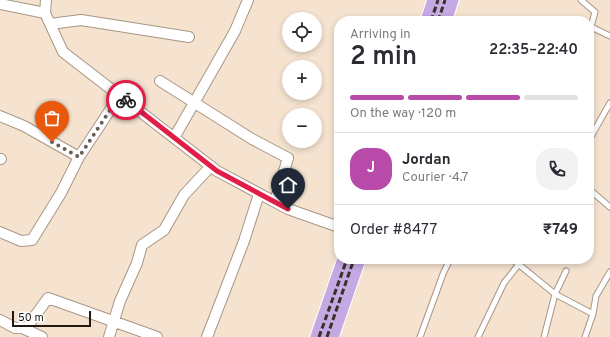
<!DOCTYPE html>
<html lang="en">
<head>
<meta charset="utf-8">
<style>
	:root { --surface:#fff; --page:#f2f2f3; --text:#2b2b33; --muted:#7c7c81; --line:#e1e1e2; --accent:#b84aa9 }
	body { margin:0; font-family:Overpass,sans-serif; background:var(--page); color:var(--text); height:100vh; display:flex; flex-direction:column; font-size:15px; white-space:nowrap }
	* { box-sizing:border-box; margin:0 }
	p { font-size:13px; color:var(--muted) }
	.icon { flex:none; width:22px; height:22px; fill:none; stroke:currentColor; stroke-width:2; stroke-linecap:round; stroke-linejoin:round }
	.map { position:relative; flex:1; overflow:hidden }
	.drawer { position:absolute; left:334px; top:16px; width:260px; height:248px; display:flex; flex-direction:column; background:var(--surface); border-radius:16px; box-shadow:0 2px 6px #0003 }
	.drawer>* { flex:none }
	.tools { position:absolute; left:282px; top:12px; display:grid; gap:8px }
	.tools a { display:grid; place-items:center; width:40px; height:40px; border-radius:50%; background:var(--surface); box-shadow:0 2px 6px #0003; font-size:20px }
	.scale { position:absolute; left:12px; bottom:10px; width:79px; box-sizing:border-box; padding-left:4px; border:2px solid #201a13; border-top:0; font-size:11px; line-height:14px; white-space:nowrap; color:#201a13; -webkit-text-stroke:3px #fff; paint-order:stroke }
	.pin { position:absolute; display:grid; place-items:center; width:34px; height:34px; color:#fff; margin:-41px -17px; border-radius:50% 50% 50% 0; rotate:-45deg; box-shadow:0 0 4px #0007 }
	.pin .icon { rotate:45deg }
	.courier { position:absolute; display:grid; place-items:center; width:40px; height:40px; margin:-20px; border:3px solid #e11d48; border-radius:50%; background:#fff; color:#222; box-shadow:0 1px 5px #0007 }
	.summary em { font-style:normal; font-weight:600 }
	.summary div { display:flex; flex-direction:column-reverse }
	.summary { display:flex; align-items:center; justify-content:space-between; height:68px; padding:0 16px }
	h1 { font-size:26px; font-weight:600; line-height:30px }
	.bar { display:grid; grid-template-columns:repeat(4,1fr); gap:6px 4px; align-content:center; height:48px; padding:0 16px }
	.bar i { height:5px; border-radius:3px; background:var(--line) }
	.bar .on { background:var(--accent) }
	.bar p { grid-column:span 4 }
	.line { display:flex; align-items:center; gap:10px; padding:0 16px; border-top:1px solid var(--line) }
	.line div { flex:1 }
	.round { display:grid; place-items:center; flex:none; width:42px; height:42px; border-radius:16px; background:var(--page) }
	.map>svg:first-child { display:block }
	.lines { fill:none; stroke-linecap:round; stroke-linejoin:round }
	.service-casing { stroke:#a79685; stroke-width:7 }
	.minor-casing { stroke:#a79685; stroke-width:12 }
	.primary-casing { stroke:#fff; stroke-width:17 }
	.service { stroke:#fff; stroke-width:5 }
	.minor { stroke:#fff; stroke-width:10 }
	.primary { stroke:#c5a9e3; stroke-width:15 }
	.rail { stroke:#393129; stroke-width:3; stroke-dasharray:6 3; stroke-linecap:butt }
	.done { stroke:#6b6055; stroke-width:4; stroke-dasharray:0 7.2 }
	.route { stroke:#e11d48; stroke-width:5 }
</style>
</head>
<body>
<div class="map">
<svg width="610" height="337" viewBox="0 0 610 337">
	<rect width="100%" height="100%" fill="#f5e3d0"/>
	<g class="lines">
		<g class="service-casing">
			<path id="service" d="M 581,0 L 595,12 L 591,27 L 610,36
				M 589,140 L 610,103
				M 589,189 L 610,207
				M 512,259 L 555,294 L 593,314
				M 420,337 L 443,274 L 450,259
				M 478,337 L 504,283 L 523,259
				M 544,337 L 555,294 L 566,271
				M 585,337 L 593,314 L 596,296 L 610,272"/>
		</g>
		<g class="minor-casing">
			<path id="minor" d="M 0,4 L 45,13 L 63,52 L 217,171 L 288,209 L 339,227
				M 45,13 L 46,0
				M 50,24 L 81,20 L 189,37
				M 160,81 L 252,139 L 288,158 L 275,202
				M 0,116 L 24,126 L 79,157
				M 174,138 L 235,31 L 248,0
				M 0,159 L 1,159
				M 0,232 L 21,241 L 32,240 L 61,193 L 79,157 L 120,95
				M 0,320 L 15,328 L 27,327 L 48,298 L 157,337
				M 20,327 L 42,337
				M 109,337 L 120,301 L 137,263 L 142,245 L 164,230 L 184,195 L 211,166
				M 207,337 L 244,241 L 259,194"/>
		</g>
		<g class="primary-casing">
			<path id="primary" d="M 428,21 L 435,0
				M 444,21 L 451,0
				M 318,337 L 345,259
				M 331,337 L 358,259"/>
		</g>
		<use href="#service" class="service"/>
		<use href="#minor" class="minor"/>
		<use href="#primary" class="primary"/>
		<path class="rail" d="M 431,21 L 438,0
			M 438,21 L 445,0
			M 319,337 L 347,259
			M 327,337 L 354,259"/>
	</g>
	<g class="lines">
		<path class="done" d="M 52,142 L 79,157 L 120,95 L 126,100"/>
		<path class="route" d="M 126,100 L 217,171 L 288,209"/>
	</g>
</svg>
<div class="tools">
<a><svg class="icon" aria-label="locate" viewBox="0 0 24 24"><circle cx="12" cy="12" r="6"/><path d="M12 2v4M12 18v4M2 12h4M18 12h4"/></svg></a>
<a>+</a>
<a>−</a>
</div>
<div class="scale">50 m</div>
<div class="pin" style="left:52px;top:142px;background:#ea580c"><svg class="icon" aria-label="bag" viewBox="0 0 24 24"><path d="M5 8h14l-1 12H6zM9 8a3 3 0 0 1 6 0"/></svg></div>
<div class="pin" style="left:288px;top:209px;background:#1f2937"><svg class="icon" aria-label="home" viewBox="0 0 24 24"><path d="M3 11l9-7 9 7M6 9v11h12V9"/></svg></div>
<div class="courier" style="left:126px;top:100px"><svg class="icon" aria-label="bike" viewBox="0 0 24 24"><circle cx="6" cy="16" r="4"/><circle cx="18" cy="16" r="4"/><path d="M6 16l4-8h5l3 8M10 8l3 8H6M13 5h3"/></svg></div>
<section class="drawer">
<div class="summary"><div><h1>2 min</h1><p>Arriving in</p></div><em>22:35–22:40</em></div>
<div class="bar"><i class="on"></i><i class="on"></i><i class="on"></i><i></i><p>On the way · 120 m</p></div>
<div class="line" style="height:72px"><b class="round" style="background:var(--accent);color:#fff">J</b><div><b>Jordan</b><p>Courier · 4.7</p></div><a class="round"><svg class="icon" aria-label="phone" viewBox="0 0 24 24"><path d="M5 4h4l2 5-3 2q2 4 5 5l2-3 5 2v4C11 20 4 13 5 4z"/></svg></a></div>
<div class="line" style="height:52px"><div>Order #8477</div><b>₹749</b></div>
</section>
</div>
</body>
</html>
